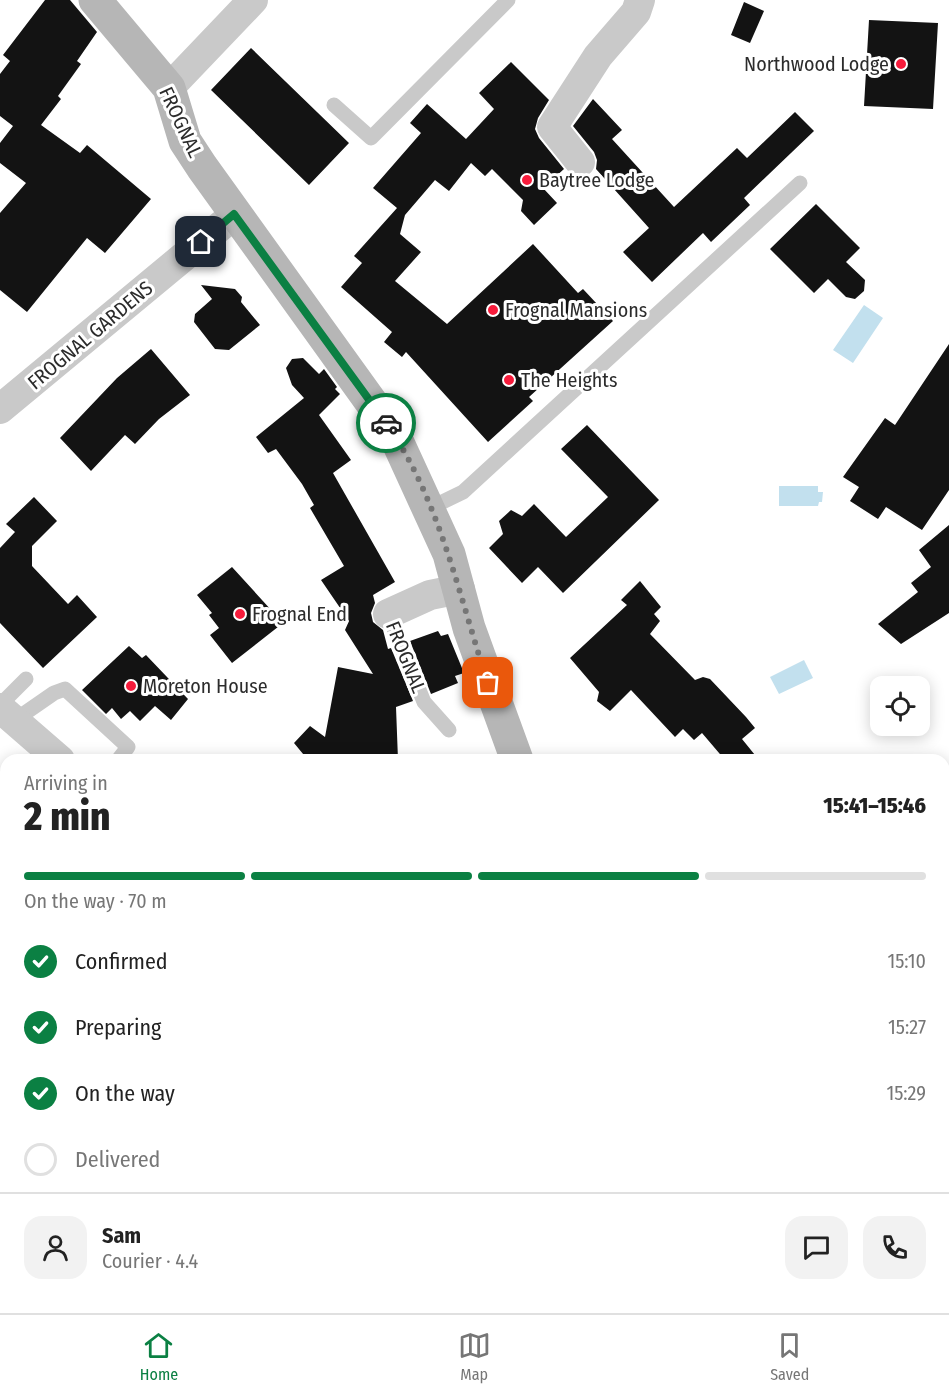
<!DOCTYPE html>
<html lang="en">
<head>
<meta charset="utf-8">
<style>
	:root { --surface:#fff; --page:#f2f2f2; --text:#222; --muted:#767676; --line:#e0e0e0; --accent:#0b8043 }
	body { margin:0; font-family:"Fira Sans Condensed",sans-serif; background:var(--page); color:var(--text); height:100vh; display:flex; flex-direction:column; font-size:22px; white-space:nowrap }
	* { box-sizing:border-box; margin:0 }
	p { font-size:20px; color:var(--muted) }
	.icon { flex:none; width:33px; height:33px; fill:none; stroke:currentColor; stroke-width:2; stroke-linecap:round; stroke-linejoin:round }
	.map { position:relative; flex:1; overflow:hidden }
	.panel { position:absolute; left:0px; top:754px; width:950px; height:560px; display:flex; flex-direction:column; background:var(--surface); border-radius:18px 18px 0 0; box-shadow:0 3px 15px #0003 }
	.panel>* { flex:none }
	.buttons { position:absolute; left:870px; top:676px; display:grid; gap:12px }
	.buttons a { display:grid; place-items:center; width:60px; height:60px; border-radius:12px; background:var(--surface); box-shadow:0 3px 15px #0003; font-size:30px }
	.pin { position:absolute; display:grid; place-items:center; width:51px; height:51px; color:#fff; margin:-26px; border-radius:12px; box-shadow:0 3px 9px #0006 }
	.courier { position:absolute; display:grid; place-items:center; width:60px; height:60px; margin:-30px; border:4px solid #0b8043; border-radius:50%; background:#fff; color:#222; box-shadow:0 2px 8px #0007 }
	.head em { font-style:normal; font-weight:800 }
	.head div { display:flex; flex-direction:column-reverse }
	.head { display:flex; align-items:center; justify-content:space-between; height:102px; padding:0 24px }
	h1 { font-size:39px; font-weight:800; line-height:45px }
	.bar { display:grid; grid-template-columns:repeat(4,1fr); gap:9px 6px; align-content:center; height:72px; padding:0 24px }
	.bar i { height:8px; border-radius:4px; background:var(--line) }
	.bar .selected { background:var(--accent) }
	.bar p { grid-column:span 4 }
	.line { display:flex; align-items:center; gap:15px; padding:0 24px; border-top:2px solid var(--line) }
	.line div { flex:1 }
	.round { display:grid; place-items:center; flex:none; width:63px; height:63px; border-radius:18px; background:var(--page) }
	ol { padding:0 24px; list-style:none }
	li { display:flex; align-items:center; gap:18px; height:66px }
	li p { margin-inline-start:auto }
	li .icon { padding:6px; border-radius:50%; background:var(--accent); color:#fff; stroke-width:4 }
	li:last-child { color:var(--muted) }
	li i { width:33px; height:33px; border:3px solid var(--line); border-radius:50% }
	.menu { display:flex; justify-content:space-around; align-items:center; height:84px; border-top:2px solid var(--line); background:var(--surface); font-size:16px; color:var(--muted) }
	.menu a { display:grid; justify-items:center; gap:3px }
	.menu .selected { color:var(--accent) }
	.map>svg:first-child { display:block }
	.water { fill:#c2e0ee }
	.building { fill:#131313 }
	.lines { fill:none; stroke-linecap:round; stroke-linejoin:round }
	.lane { stroke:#c9c9c9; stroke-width:15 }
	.street { stroke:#c9c9c9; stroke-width:30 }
	.secondary { stroke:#b6b6b6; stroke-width:33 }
	.done { stroke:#767676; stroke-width:6; stroke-dasharray:0 10.8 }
	.route { stroke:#0b8043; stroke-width:8 }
	.poi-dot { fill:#f71b3b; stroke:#fff; stroke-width:2 }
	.labels { text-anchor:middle; stroke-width:6; stroke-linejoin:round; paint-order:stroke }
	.poi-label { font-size:20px; fill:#2c2c2c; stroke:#fff; text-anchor:start }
	.street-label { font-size:20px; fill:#2c2c2c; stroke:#fff }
</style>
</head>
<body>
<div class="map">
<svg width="949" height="1313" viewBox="0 0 949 1313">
	<rect width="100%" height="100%" fill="#fff"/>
	<path class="water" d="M 864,305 L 883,318 L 853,363 L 833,350 Z
		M 779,486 L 818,486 L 818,492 L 823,492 L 822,502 L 819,502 L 818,506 L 779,506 Z
		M 804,660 L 813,678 L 779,694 L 770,677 Z"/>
	<path class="building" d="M 45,0 L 70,0 L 97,32 L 77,61 L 81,64 L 58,96 L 61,99 L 41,125 L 80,153 L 87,145 L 151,199 L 105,253 L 87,238 L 27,312 L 0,290 L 0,213 L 26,183 L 0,163 L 0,143 L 13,126 L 0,116 L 0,74 L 10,61 L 3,55 Z
		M 744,2 L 764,11 L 750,43 L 731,35 Z
		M 869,20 L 938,23 L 933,109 L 864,106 Z
		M 251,48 L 349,143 L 309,185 L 211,90 Z
		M 511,62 L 549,100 L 538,118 L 535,129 L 539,138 L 564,169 L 543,188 L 557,203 L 534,225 L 521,211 L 523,200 L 492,169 L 485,176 L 471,163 L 449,191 L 435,180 L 405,215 L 400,234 L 421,252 L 395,281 L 447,324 L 533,244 L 578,293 L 583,289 L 613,321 L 529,397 L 533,401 L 488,442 L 406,352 L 402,357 L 384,342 L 392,332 L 341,287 L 362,263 L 354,256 L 397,208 L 373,188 L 421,133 L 410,123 L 427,104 L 466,139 L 494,109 L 479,93 Z
		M 593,99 L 622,130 L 612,139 L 674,207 L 737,148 L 747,158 L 795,112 L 814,131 L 744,198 L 750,205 L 711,242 L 703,233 L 652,282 L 623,252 L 649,228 L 596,169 L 597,160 L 594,152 L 573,126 Z
		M 816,204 L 860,248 L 846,262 L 865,280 L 864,291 L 855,299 L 846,297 L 828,279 L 814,293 L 770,249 Z
		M 201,285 L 235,289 L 242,297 L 241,302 L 260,325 L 229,350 L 215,349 L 194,322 L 195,314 L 212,299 Z
		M 949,344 L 949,490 L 922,530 L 886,507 L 878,519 L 850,501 L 859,487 L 843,477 L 885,418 L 895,425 Z
		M 151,349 L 190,395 L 159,419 L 135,444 L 125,435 L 91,471 L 60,438 L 117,378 Z
		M 303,358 L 319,374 L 324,369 L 337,387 L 335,389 L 340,394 L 319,415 L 351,460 L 333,473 L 395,582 L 373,595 L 375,603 L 371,613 L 373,622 L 383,630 L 388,649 L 391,648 L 413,701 L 396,707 L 398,760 L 308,760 L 294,743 L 310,726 L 325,737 L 338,667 L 373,674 L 345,630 L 349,621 L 321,580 L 344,566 L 310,508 L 314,505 L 302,484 L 276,449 L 268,453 L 256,437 L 304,398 L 292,385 L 286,368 L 292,359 Z
		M 587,425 L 659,500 L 563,593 L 538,567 L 522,583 L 489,548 L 503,534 L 499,521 L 511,510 L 522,516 L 534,504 L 566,537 L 608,497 L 561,449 Z
		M 34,497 L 57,521 L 32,546 L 32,566 L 68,604 L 77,595 L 97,617 L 43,668 L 0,623 L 0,548 L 15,532 L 6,524 Z
		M 949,525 L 949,613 L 901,644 L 878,624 L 918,592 L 911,583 L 931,567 L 919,550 Z
		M 232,567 L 283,623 L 232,663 L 210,635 L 219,628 L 209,615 L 212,613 L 197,595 Z
		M 640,581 L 661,607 L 654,614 L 660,621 L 650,634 L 695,680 L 703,677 L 710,679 L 746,717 L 755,728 L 742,739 L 759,760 L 725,760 L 702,733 L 694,740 L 683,729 L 675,737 L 631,690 L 610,711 L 597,701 L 599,692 L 570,658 L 627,605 L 621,600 Z
		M 438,631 L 441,636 L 448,634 L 464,673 L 455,676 L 458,683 L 431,694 L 410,641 Z
		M 129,646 L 142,658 L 146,655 L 188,699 L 171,720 L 155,706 L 140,721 L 130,711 L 121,719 L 112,708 L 106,714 L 82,690 Z"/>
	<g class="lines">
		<path class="lane" d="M 334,105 L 371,138 L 508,0
			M 430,508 L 463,492 L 800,183
			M 388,614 L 424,702 L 449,730
			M 0,705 L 26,679
			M 15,720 L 54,693 L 65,689 L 128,747 L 118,760
			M 701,1313 L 706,1308"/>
		<path class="street" d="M 169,88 L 253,0
			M 580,162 L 552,127 L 598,56 L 636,12 L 640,0
			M 0,409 L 234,215
			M 388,614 L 430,595 L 460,589
			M 0,708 L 60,760
			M 949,867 L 949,873
			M 944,978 L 949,960
			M 0,1137 L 6,1138
			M 0,1263 L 6,1265
			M 322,1308 L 325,1313
			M 739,1308 L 741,1313"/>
		<path class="secondary" d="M 95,0 L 169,88 L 185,141 L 202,167 L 394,434 L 449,554 L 469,628 L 517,760
			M 944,1059 L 949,1059"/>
	</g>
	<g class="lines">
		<path class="done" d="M 386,423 C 440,499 459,597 488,683"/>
		<path class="route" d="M 201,242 L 234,214 L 386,423"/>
	</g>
	<g class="poi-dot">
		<circle cx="901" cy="64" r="6"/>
		<circle cx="527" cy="180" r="6"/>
		<circle cx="493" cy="310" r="6"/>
		<circle cx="509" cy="380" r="6"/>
		<circle cx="240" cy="614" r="6"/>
		<circle cx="131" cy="686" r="6"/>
	</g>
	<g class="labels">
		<g class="poi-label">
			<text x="889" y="71" text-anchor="end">Northwood Lodge</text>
			<text x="539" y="187">Baytree Lodge</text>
			<text x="505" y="317">Frognal Mansions</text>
			<text x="521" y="387">The Heights</text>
			<text x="252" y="621">Frognal End</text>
			<text x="143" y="693">Moreton House</text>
		</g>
		<g class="street-label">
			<text transform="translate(181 122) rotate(65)" y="7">FROGNAL</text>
			<text transform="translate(90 335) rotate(-40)" y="7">FROGNAL GARDENS</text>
			<text transform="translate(406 657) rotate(68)" y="7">FROGNAL</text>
		</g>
	</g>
</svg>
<div class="buttons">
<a><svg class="icon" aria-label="locate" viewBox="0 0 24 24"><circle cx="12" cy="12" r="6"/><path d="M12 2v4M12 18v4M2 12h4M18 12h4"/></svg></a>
</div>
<div class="pin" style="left:488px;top:683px;background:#ea580c"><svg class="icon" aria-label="bag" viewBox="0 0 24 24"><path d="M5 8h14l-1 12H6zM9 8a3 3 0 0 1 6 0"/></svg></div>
<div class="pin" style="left:201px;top:242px;background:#1f2937"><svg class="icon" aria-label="home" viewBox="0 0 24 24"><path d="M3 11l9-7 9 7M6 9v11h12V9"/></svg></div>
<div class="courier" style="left:386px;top:423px"><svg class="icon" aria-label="car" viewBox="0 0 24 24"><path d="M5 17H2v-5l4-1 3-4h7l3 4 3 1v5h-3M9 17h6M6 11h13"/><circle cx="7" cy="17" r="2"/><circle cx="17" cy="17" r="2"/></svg></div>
<section class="panel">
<div class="head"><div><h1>2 min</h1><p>Arriving in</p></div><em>15:41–15:46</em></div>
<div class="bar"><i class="selected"></i><i class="selected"></i><i class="selected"></i><i></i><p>On the way · 70 m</p></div>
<ol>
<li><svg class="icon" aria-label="check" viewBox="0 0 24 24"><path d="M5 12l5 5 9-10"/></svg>Confirmed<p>15:10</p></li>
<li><svg class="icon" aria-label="check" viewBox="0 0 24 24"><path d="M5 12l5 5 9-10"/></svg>Preparing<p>15:27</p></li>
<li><svg class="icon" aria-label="check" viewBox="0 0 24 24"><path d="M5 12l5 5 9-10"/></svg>On the way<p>15:29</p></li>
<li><i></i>Delivered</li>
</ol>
<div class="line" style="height:108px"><a class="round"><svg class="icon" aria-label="person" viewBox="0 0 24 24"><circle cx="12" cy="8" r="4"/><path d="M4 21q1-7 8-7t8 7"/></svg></a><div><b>Sam</b><p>Courier · 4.4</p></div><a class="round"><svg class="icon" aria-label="chat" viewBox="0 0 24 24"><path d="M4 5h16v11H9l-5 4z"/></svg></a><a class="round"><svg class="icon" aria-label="phone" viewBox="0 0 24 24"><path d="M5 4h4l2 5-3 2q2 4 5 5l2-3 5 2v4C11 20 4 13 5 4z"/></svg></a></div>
</section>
</div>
<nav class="menu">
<a class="selected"><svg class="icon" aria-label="home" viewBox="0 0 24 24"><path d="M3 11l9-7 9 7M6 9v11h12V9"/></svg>Home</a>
<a><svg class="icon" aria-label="map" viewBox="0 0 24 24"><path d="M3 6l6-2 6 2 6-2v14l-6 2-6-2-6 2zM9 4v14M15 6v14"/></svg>Map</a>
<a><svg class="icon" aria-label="saved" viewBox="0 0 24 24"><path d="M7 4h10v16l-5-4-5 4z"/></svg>Saved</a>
</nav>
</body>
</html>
